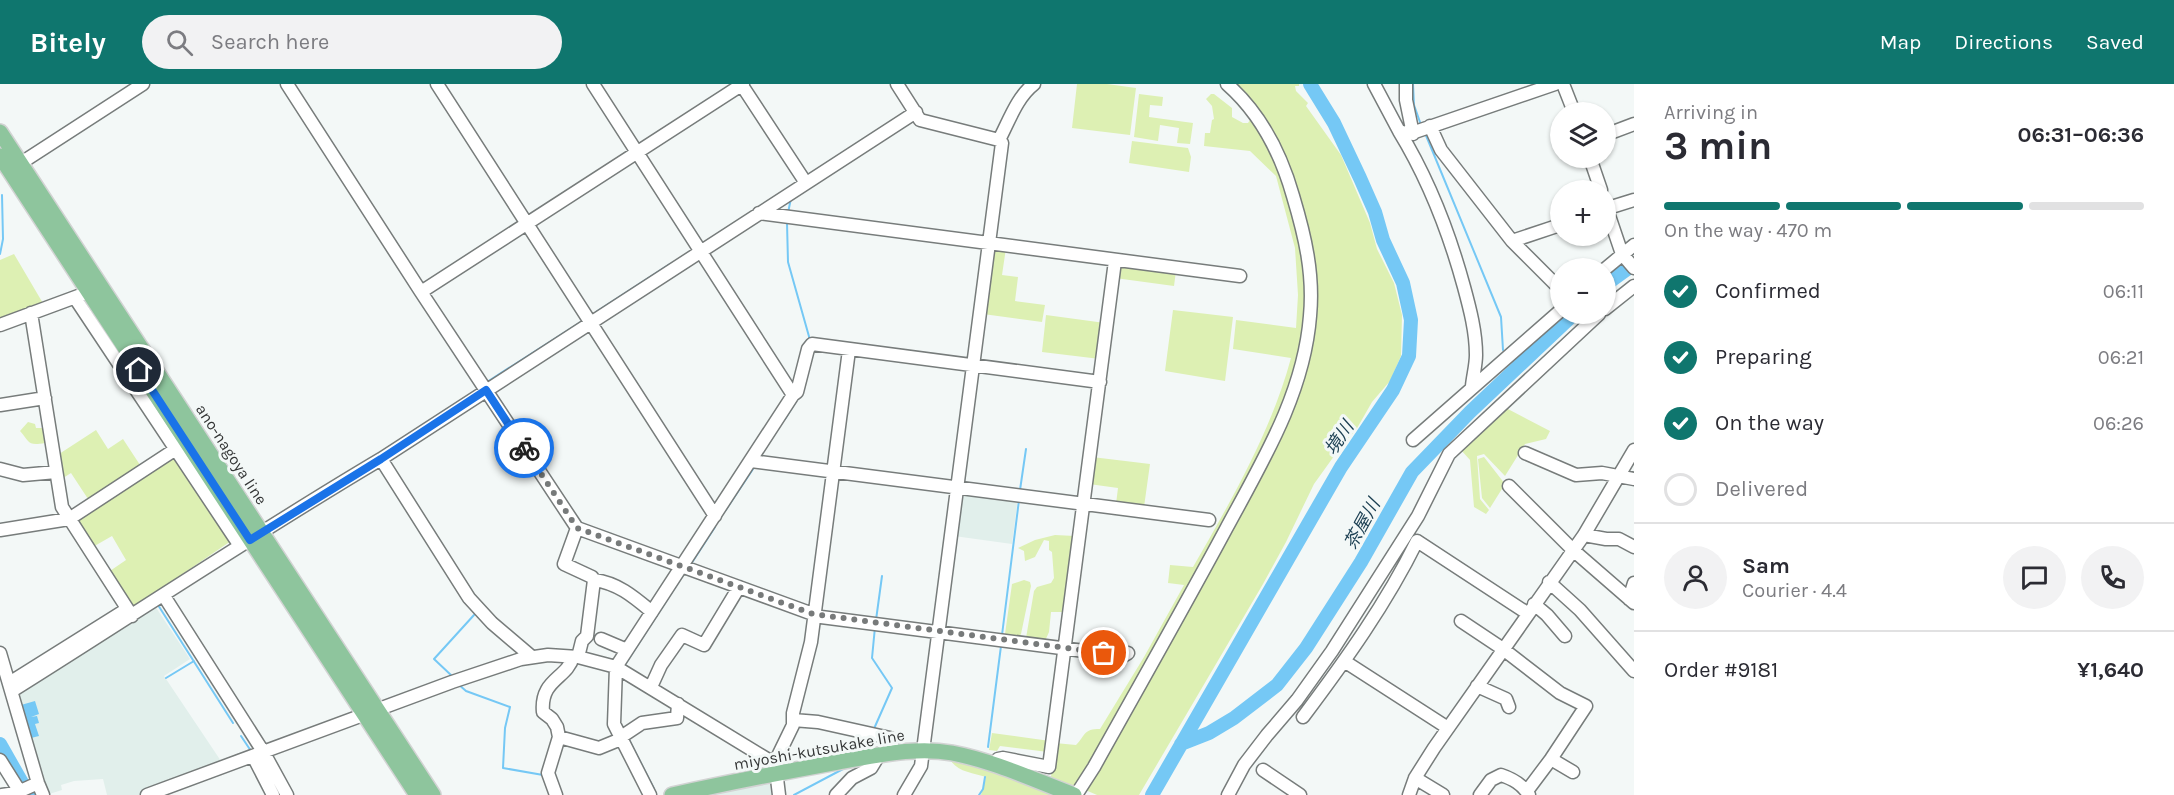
<!DOCTYPE html>
<html lang="en">
<head>
<meta charset="utf-8">
<style>
	:root { --surface:#fff; --page:#f2f2f3; --text:#2b2b33; --muted:#7c7c81; --line:#e1e1e2; --accent:#0f766e }
	body { margin:0; font-family:Karla,"Noto Sans JP",sans-serif; background:var(--page); color:var(--text); height:100vh; display:flex; flex-direction:column; font-size:22px; white-space:nowrap }
	* { box-sizing:border-box; margin:0 }
	p { font-size:20px; color:var(--muted) }
	.icon { flex:none; width:33px; height:33px; fill:none; stroke:currentColor; stroke-width:2; stroke-linecap:round; stroke-linejoin:round }
	.map { position:relative; flex:1; overflow:hidden }
	.panel { display:flex; flex-direction:column; background:var(--surface); width:540px }
	.panel>* { flex:none }
	.buttons { position:absolute; left:1550px; top:18px; display:grid; gap:12px }
	.buttons a { display:grid; place-items:center; width:66px; height:66px; border-radius:50%; background:var(--surface); box-shadow:0 2px 4px #0004; font-size:30px }
	.pin { position:absolute; display:grid; place-items:center; width:51px; height:51px; color:#fff; margin:-26px; border:3px solid #fff; border-radius:50%; box-shadow:0 2px 6px #0007 }
	.courier { position:absolute; display:grid; place-items:center; width:60px; height:60px; margin:-30px; border:4px solid #1a73e8; border-radius:50%; background:#fff; color:#222; box-shadow:0 2px 8px #0007 }
	.summary em { font-style:normal; font-weight:700 }
	.summary div { display:flex; flex-direction:column-reverse }
	.summary { display:flex; align-items:center; justify-content:space-between; height:102px; padding:0 30px }
	h1 { font-size:39px; font-weight:700; line-height:45px }
	.bar { display:grid; grid-template-columns:repeat(4,1fr); gap:9px 6px; align-content:center; height:72px; padding:0 30px }
	.bar i { height:8px; border-radius:4px; background:var(--line) }
	.bar .selected { background:var(--accent) }
	.bar p { grid-column:span 4 }
	.line { display:flex; align-items:center; gap:15px; padding:0 30px; border-top:2px solid var(--line) }
	.line div { flex:1 }
	.round { display:grid; place-items:center; flex:none; width:63px; height:63px; border-radius:32px; background:var(--page) }
	ol { padding:0 30px; list-style:none }
	li { display:flex; align-items:center; gap:18px; height:66px }
	li p { margin-inline-start:auto }
	li .icon { padding:6px; border-radius:50%; background:var(--accent); color:#fff; stroke-width:4 }
	li:last-child { color:var(--muted) }
	li i { width:33px; height:33px; border:3px solid var(--line); border-radius:50% }
	header { display:flex; align-items:center; gap:36px; box-sizing:border-box; height:84px; padding:0 30px; background:var(--accent); color:#fff }
	header strong { font-size:28px }
	nav { display:flex; gap:33px; margin-inline-start:auto; font-size:21px }
	.search { width:420px; height:54px; background:var(--page); display:flex; align-items:center; gap:15px; box-sizing:border-box; padding:0 21px; border-radius:33px; color:var(--muted); font-size:22px }
	main { display:flex; flex:1; min-height:0 }
	.map>svg:first-child { display:block }
	.built { fill:#e1efeb }
	.green { fill:#ddf0b3 }
	.water { fill:#75c8f5 }
	.lines { fill:none; stroke-linecap:round; stroke-linejoin:round }
	.stream { stroke:#75c8f5; stroke-width:2 }
	.river { stroke:#75c8f5; stroke-width:14 }
	.minor-casing { stroke:#777c7b; stroke-width:15 }
	.major-casing { stroke:#d2d3d3; stroke-width:18 }
	.minor { stroke:#fff; stroke-width:12 }
	.major { stroke:#8ec59d; stroke-width:15 }
	.done { stroke:#777a7a; stroke-width:6; stroke-dasharray:0 10.8 }
	.route { stroke:#1a73e8; stroke-width:8 }
	.labels { text-anchor:middle; stroke-width:6; stroke-linejoin:round; paint-order:stroke }
	.street-label { font-size:16px; fill:#343636; stroke:#f3f8f7 }
	.water-label { font-size:18px; font-style:italic; fill:#1a3e51; stroke:#f3f8f7 }
</style>
</head>
<body>
<header>
<strong>Bitely</strong>
<div class="search"><svg class="icon" aria-label="search" viewBox="0 0 24 24"><circle cx="10" cy="10" r="6"/><path d="M15 15l6 6"/></svg>Search here</div>
<nav><a>Map</a><a>Directions</a><a>Saved</a></nav>
</header>
<main>
<div class="map">
<svg width="1634" height="711" viewBox="0 0 1634 711">
	<rect width="100%" height="100%" fill="#f3f8f7"/>
	<path class="built" d="M 960,407 L 1018,413 L 1012,460 L 954,452 Z
		M 155,522 L 190,575 L 164,592 L 223,680 L 139,711 L 107,711 L 103,695 L 74,697 L 61,701 L 62,706 L 46,711 L 16,609 Z
		M 772,698 L 774,711 L 706,711 Z"/>
	<path class="green" d="M 1077,0 L 1107,0 L 1136,4 L 1130,51 L 1072,44 Z
		M 1230,0 L 1299,0 L 1299,2 L 1295,2 L 1296,7 L 1308,19 L 1306,22 L 1341,71 L 1370,139 L 1377,165 L 1394,199 L 1402,231 L 1401,272 L 1390,297 L 1372,318 L 1356,346 L 1342,361 L 1314,400 L 1286,458 L 1263,500 L 1139,711 L 1097,711 L 1083,705 L 1269,371 L 1313,240 L 1290,95 Z
		M 1139,10 L 1163,13 L 1162,22 L 1150,21 L 1149,33 L 1193,39 L 1190,60 L 1177,59 L 1179,44 L 1160,41 L 1158,57 L 1134,53 Z
		M 1211,10 L 1214,10 L 1232,24 L 1232,33 L 1243,39 L 1248,39 L 1252,33 L 1276,73 L 1307,178 L 1302,268 L 1266,368 L 1178,527 L 1075,703 L 1051,693 L 1055,659 L 1076,661 C 1086,651 1083,645 1100,645 L 1144,573 L 1184,501 L 1168,499 L 1170,481 L 1193,483 C 1231,417 1271,348 1291,274 L 1233,265 L 1236,236 L 1296,244 L 1298,211 L 1295,164 L 1276,92 L 1250,67 L 1204,62 L 1205,49 L 1210,49 L 1212,36 L 1214,35 L 1212,22 L 1206,15 Z
		M 1132,57 L 1188,64 L 1191,73 L 1189,88 L 1129,79 Z
		M 1006,164 L 1002,191 L 1018,193 L 1015,217 L 1045,221 L 1042,238 L 983,230 L 992,165 Z
		M 14,170 L 44,221 L 0,235 L 0,176 Z
		M 1117,180 L 1176,187 L 1174,202 L 1115,194 Z
		M 1173,226 L 1233,233 L 1225,297 L 1165,287 Z
		M 1046,231 L 1105,239 L 1100,275 L 1042,268 Z
		M 1506,324 L 1550,347 L 1546,355 L 1525,360 L 1505,392 L 1484,370 L 1477,372 L 1480,415 L 1489,426 L 1486,430 L 1474,423 L 1470,376 L 1461,366 Z
		M 28,338 L 35,340 L 36,344 L 43,344 L 45,359 C 27,362 30,358 20,347 Z
		M 96,346 L 108,365 L 123,355 L 142,384 L 90,418 L 71,389 L 60,396 L 56,372 Z
		M 172,373 L 176,374 L 231,457 L 134,523 L 130,523 L 107,489 L 126,476 L 112,452 L 91,464 L 73,437 Z
		M 1092,373 L 1150,380 L 1144,423 L 1116,420 L 1118,404 L 1089,400 Z
		M 1484,373 L 1505,400 L 1490,424 L 1482,414 L 1478,375 Z
		M 1055,451 L 1075,452 L 1064,528 L 1051,528 L 1049,548 L 1045,557 L 1026,554 L 1034,507 L 1037,503 L 1051,499 L 1054,494 L 1052,468 L 1049,466 L 1049,457 L 1044,456 L 1035,473 L 1025,477 L 1024,467 L 1018,464 L 1035,456 Z
		M 1024,496 L 1030,498 L 1031,502 L 1021,550 L 1018,554 L 1007,552 L 1005,550 L 1012,500 Z
		M 992,649 L 1050,657 L 1048,668 L 1000,662 L 997,667 L 989,666 Z
		M 951,677 L 988,686 L 1052,711 L 981,711 L 986,693 C 974,689 958,688 951,677 Z"/>
	<path class="water" d="M 35,617 L 39,630 L 31,633 L 37,632 L 39,639 L 35,640 L 39,652 L 31,654 L 21,621 Z"/>
	<g class="lines">
		<path class="stream" d="M 1413,0 L 1414,21 L 1421,41
			M 1425,49 L 1501,233 L 1503,266
			M 788,129 L 791,114
			M 787,139 L 788,178 L 810,256
			M 0,170 L 3,155 L 2,111
			M 596,228 L 670,180
			M 1514,278 L 1518,282
			M 487,298 L 584,236
			M 785,335 L 798,314
			M 1020,406 L 1026,365
			M 725,427 L 753,385
			M 691,480 L 715,443
			M 158,521 L 233,639
			M 876,536 L 882,492
			M 1002,551 L 1019,416
			M 624,582 L 685,488
			M 452,592 L 434,575 L 474,531
			M 166,594 L 194,577
			M 458,600 L 466,607 L 510,623 L 505,644 L 503,684 L 543,691
			M 873,647 L 892,604 L 872,574 L 875,543
			M 241,652 L 251,667
			M 628,654 L 654,705
			M 988,663 L 1001,562
			M 865,665 L 871,655
			M 794,711 L 843,685
			M 979,711 L 983,705 L 985,693"/>
		<path class="river" d="M 1605,201 L 1634,180
			M 0,660 L 29,711
			M 1181,660 L 1209,649 L 1234,634 L 1277,601 L 1306,564 L 1361,478 L 1412,388 L 1470,328 L 1574,230
			M 1152,711 L 1341,383 L 1393,306 L 1409,272 L 1411,236 L 1403,199 L 1383,156 L 1375,128 L 1360,94 L 1334,39 L 1310,0"/>
		<g class="minor-casing">
			<path id="minor" d="M 287,0 L 421,208 L 577,444 L 821,533 L 1123,572 L 1128,569
				M 437,0 L 715,432
				M 593,0 L 793,311 L 616,583 L 614,640 L 650,711
				M 741,0 L 806,99
				M 897,0 L 920,36 L 999,56
				M 1374,0 L 1399,47 L 1409,50 L 1555,0
				M 1406,0 L 1406,16 L 1413,50
				M 1563,0 L 1574,28
				M 1430,42 L 1441,66 L 1512,157 L 1560,205
				M 1399,47 C 1429,96 1449,148 1464,203 C 1470,225 1476,248 1476,271 C 1476,281 1473,292 1472,302
				M 1605,51 L 1634,40
				M 1590,74 L 1601,106
				M 21,79 L 143,0
				M 1605,120 L 1622,170 L 1634,184
				M 1605,125 L 1634,116
				M 759,129 L 1240,192
				M 1512,157 L 1560,141
				M 1605,185 L 1634,161
				M 421,208 L 743,0
				M 75,214 L 240,462
				M 1605,225 L 1634,202
				M 31,229 L 62,423 L 132,532
				M 0,241 L 81,211
				M 793,311 L 797,308 L 808,265 L 812,260 L 1100,298
				M 0,321 L 45,314
				M 1413,356 L 1560,227
				M 1525,369 L 1576,391 L 1602,389 L 1634,395
				M 381,375 L 469,514 L 492,539 L 532,573
				M 751,377 L 1209,436
				M 0,385 L 23,391 L 56,388
				M 1509,402 L 1573,466 L 1634,519
				M 577,444 L 564,480 L 592,493 L 594,496 L 587,552 L 582,557 L 578,573
				M 0,446 L 69,435 L 182,361
				M 1584,451 L 1606,455 L 1619,455 L 1634,463
				M 594,496 C 618,499 634,513 652,528
				M 1549,498 L 1580,526 L 1634,587
				M 164,512 L 264,669 L 287,711
				M 1629,515 L 1634,499
				M 1534,520 L 1547,531 L 1565,552
				M 1461,537 L 1503,565 L 1560,609 L 1586,622 L 1551,675 L 1527,707
				M 601,555 L 627,566
				M 0,569 L 38,699 L 43,711
				M 1344,577 L 1448,644
				M 9,599 L 127,525
				M 1477,602 L 1506,615 L 1509,623
				M 651,603 L 661,581 L 682,551 L 704,561 L 739,503
				M 12,607 C 135,530 256,449 381,375 L 916,28
				M 1303,633 C 1345,577 1386,520 1417,457 L 1527,529
				M 793,636 L 818,638 L 890,654 L 894,669
				M 559,653 L 599,664 L 621,655
				M 621,653 L 642,639 L 677,634 L 678,620
				M 253,672 L 273,711
				M 1551,675 L 1573,688
				M 0,676 L 22,711
				M 993,680 L 998,675 L 1003,674 L 1049,683 L 1115,177
				M 1263,686 L 1300,711
				M 1415,694 L 1443,711
				M 2,711 L 16,709 L 38,699
				M 147,711 L 452,598 L 521,575 L 548,571 L 578,573 L 616,583 L 767,675 L 775,678
				M 556,711 L 548,689 L 559,653 L 557,643 L 552,635 L 543,628 C 540,595 567,595 573,573
				M 779,711 L 775,678 L 793,641 L 793,629 L 811,558 L 849,266
				M 836,711 L 852,694 L 871,684 L 879,671
				M 904,711 L 921,682 L 1002,59 L 999,56 C 1009,37 1017,13 1034,0
				M 1076,711 L 1094,683 C 1138,604 1183,525 1226,445 C 1262,378 1304,310 1310,232 C 1314,190 1305,152 1293,112 C 1281,70 1260,29 1227,0
				M 1228,711 L 1244,681 L 1267,651 L 1297,616 L 1332,567 L 1418,432 L 1449,370 L 1599,230
				M 1409,711 L 1415,694 L 1434,664 L 1584,451 L 1634,366
				M 1480,711 L 1491,696 L 1501,691 C 1513,695 1522,700 1529,711"/>
		</g>
		<g class="major-casing">
			<path id="major" d="M 0,48 L 433,711
				M 0,72 L 417,711
				M 672,711 C 727,699 783,688 838,678 C 875,672 915,662 952,669 C 994,677 1034,696 1074,711"/>
		</g>
		<use href="#minor" class="minor"/>
		<use href="#major" class="major"/>
	</g>
	<g class="lines">
		<path class="done" d="M 524,364 L 577,444 L 813,530 L 1104,569"/>
		<path class="route" d="M 139,286 L 250,456 L 381,375 L 486,306 L 524,364"/>
	</g>
	<g class="labels">
		<g class="street-label">
			<text transform="translate(232 370) rotate(57)" y="6">ano-nagoya line</text>
			<text transform="translate(819 665) rotate(-10)" y="6">miyoshi-kutsukake line</text>
		</g>
		<g class="water-label">
			<text transform="translate(1339 354) rotate(-56)" y="6">境川</text>
			<text transform="translate(1362 440) rotate(-61)" y="6">茶屋川</text>
		</g>
	</g>
</svg>
<div class="buttons">
<a><svg class="icon" aria-label="layers" viewBox="0 0 24 24"><path d="M12 4l9 5-9 5-9-5zM3 14l9 5 9-5"/></svg></a>
<a>+</a>
<a>−</a>
</div>
<div class="pin" style="left:1104px;top:569px;background:#ea580c"><svg class="icon" aria-label="bag" viewBox="0 0 24 24"><path d="M5 8h14l-1 12H6zM9 8a3 3 0 0 1 6 0"/></svg></div>
<div class="pin" style="left:139px;top:286px;background:#1f2937"><svg class="icon" aria-label="home" viewBox="0 0 24 24"><path d="M3 11l9-7 9 7M6 9v11h12V9"/></svg></div>
<div class="courier" style="left:524px;top:364px"><svg class="icon" aria-label="bike" viewBox="0 0 24 24"><circle cx="6" cy="16" r="4"/><circle cx="18" cy="16" r="4"/><path d="M6 16l4-8h5l3 8M10 8l3 8H6M13 5h3"/></svg></div>
</div>
<section class="panel">
<div class="summary"><div><h1>3 min</h1><p>Arriving in</p></div><em>06:31–06:36</em></div>
<div class="bar"><i class="selected"></i><i class="selected"></i><i class="selected"></i><i></i><p>On the way · 470 m</p></div>
<ol>
<li><svg class="icon" aria-label="check" viewBox="0 0 24 24"><path d="M5 12l5 5 9-10"/></svg>Confirmed<p>06:11</p></li>
<li><svg class="icon" aria-label="check" viewBox="0 0 24 24"><path d="M5 12l5 5 9-10"/></svg>Preparing<p>06:21</p></li>
<li><svg class="icon" aria-label="check" viewBox="0 0 24 24"><path d="M5 12l5 5 9-10"/></svg>On the way<p>06:26</p></li>
<li><i></i>Delivered</li>
</ol>
<div class="line" style="height:108px"><a class="round"><svg class="icon" aria-label="person" viewBox="0 0 24 24"><circle cx="12" cy="8" r="4"/><path d="M4 21q1-7 8-7t8 7"/></svg></a><div><b>Sam</b><p>Courier · 4.4</p></div><a class="round"><svg class="icon" aria-label="chat" viewBox="0 0 24 24"><path d="M4 5h16v11H9l-5 4z"/></svg></a><a class="round"><svg class="icon" aria-label="phone" viewBox="0 0 24 24"><path d="M5 4h4l2 5-3 2q2 4 5 5l2-3 5 2v4C11 20 4 13 5 4z"/></svg></a></div>
<div class="line" style="height:78px"><div>Order #9181</div><b>¥1,640</b></div>
</section>
</main>
</body>
</html>
